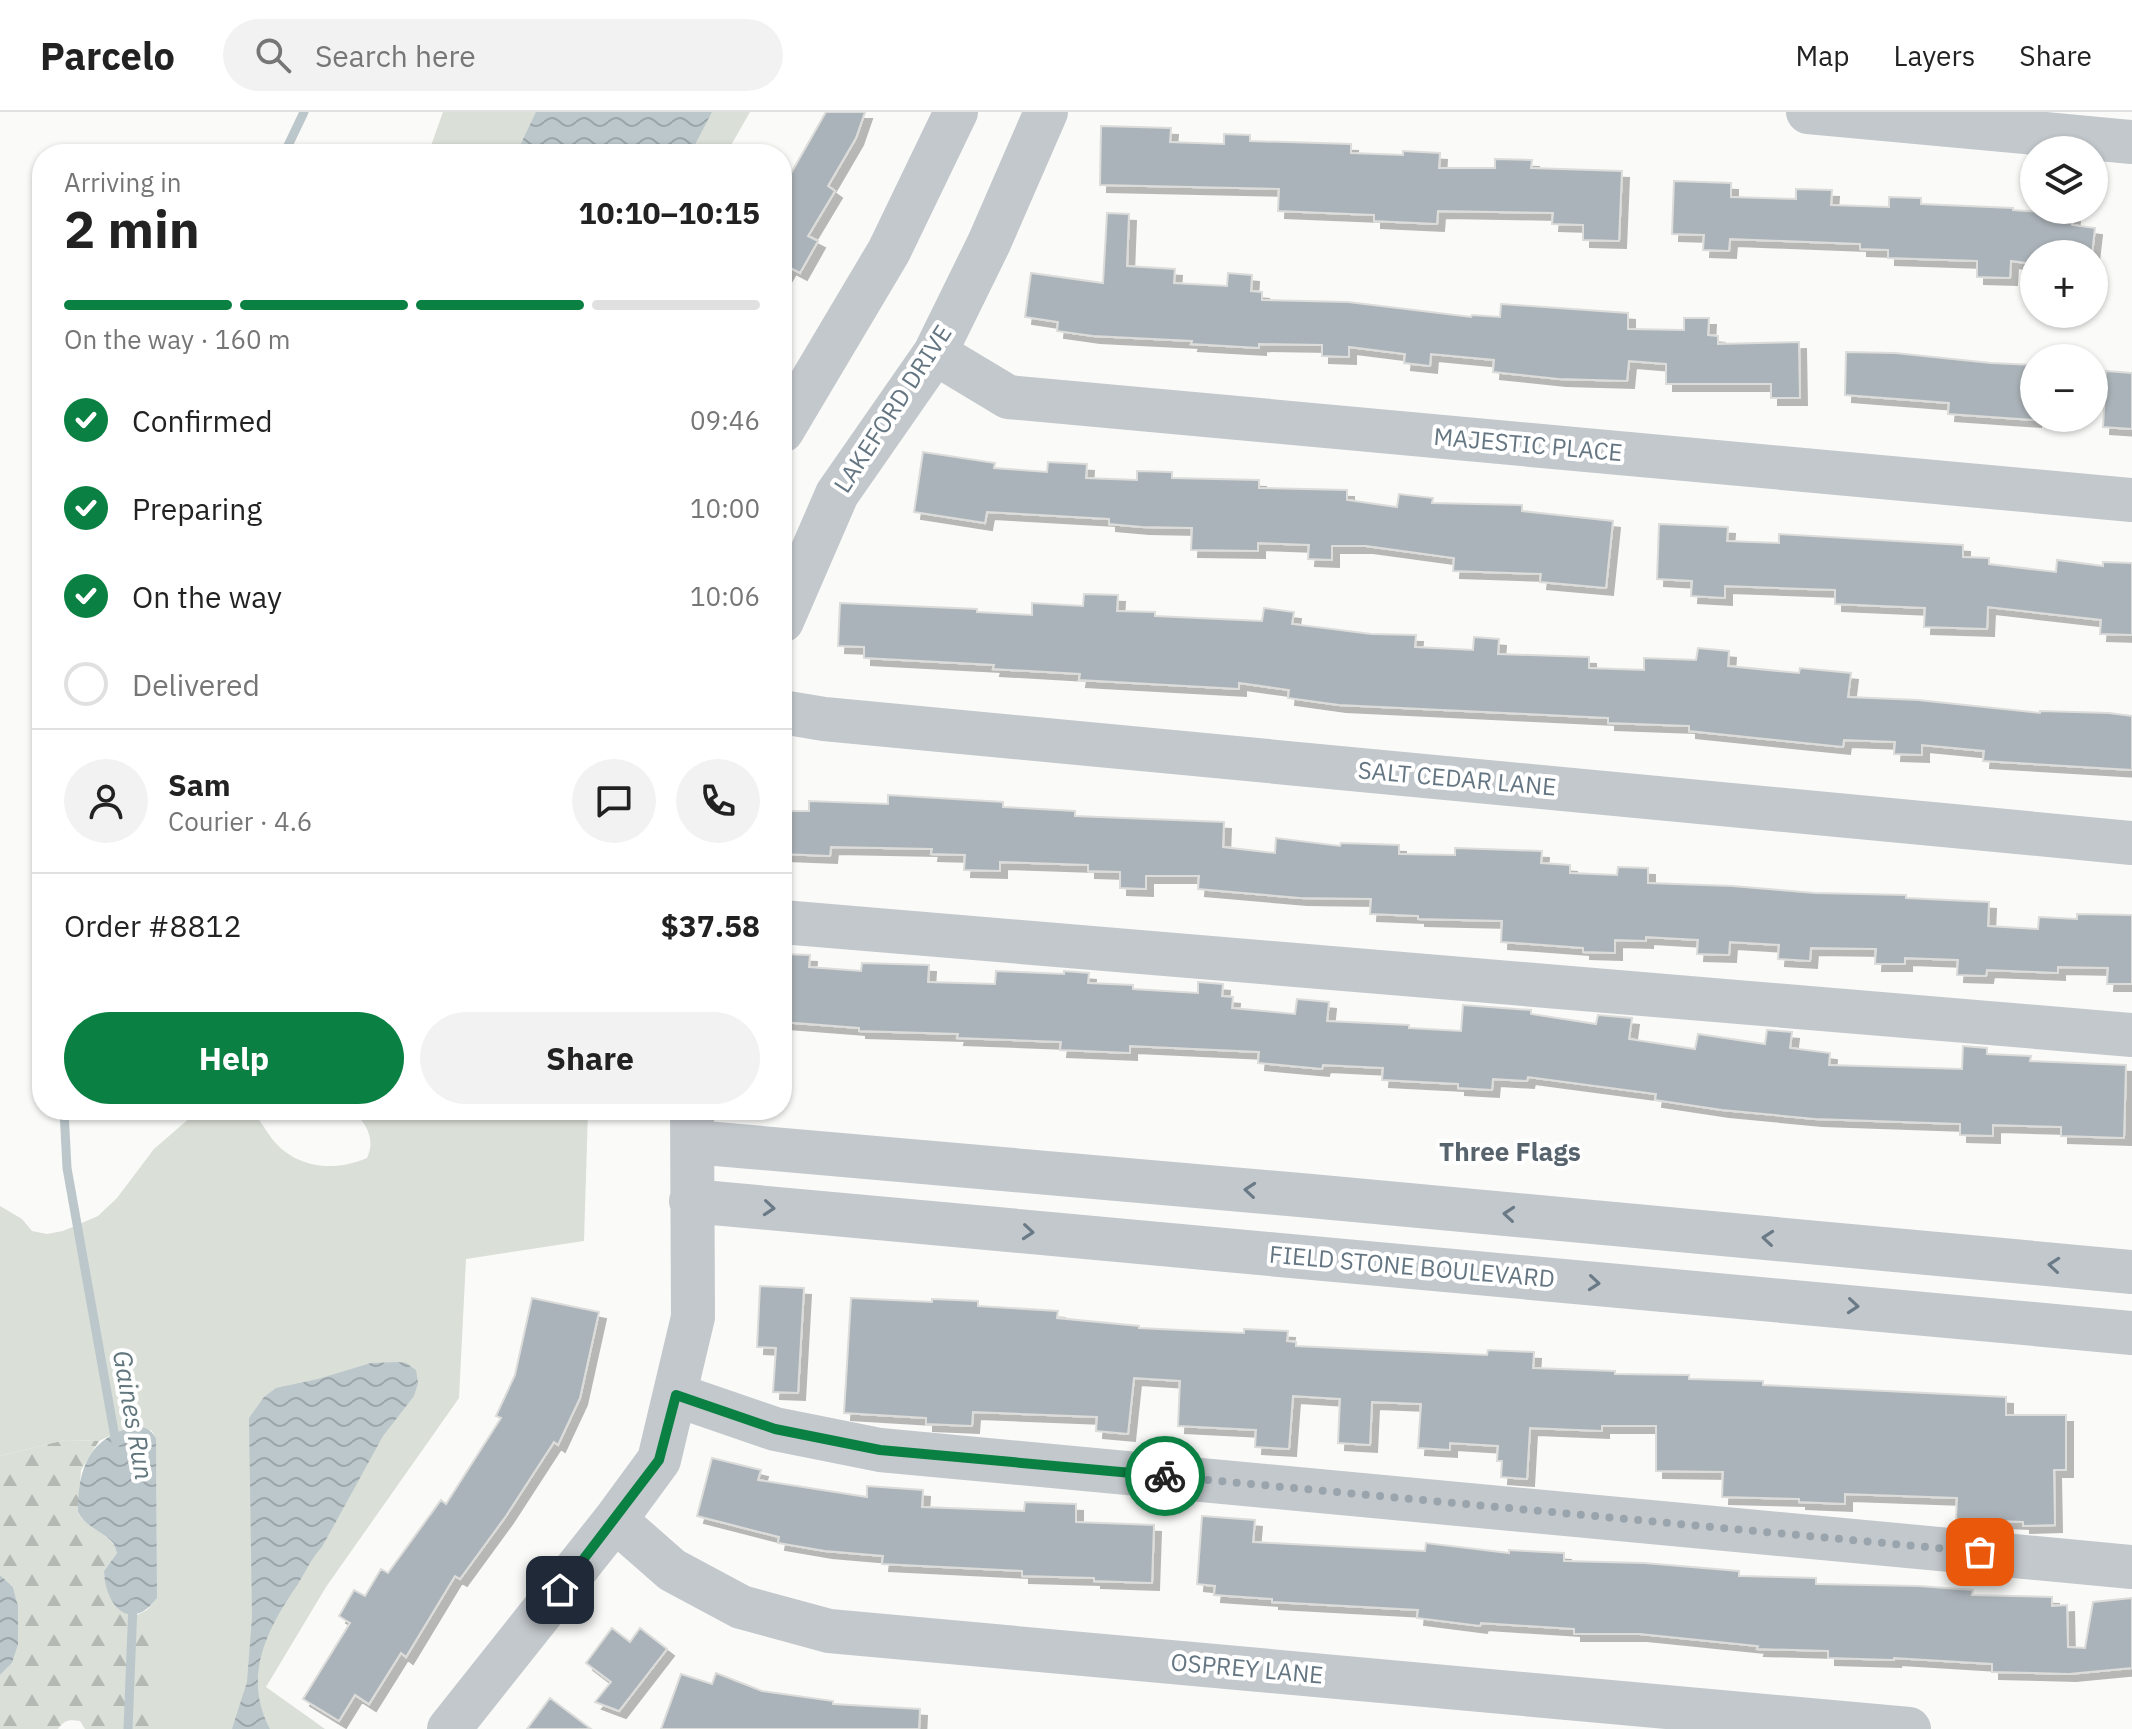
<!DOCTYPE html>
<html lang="en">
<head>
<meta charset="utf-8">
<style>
	:root { --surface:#fff; --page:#f2f2f2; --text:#222; --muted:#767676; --line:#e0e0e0; --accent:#0b8043 }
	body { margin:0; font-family:"IBM Plex Sans",sans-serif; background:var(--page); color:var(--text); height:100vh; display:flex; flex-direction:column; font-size:30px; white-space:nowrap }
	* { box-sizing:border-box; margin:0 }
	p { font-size:26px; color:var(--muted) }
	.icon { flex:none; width:44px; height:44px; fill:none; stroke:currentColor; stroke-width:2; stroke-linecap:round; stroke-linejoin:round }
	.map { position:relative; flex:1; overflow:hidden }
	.side { position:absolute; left:32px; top:32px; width:760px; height:976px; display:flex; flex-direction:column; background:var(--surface); border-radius:32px; box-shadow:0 2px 6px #0004 }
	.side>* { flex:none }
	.controls { position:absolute; left:2020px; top:24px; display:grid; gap:16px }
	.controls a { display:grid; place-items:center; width:88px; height:88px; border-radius:50%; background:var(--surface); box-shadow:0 2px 6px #0004; font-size:40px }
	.pin { position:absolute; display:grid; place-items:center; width:68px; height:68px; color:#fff; margin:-34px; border-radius:16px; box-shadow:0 4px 12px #0006 }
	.courier { position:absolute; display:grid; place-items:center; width:80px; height:80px; margin:-40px; border:6px solid #0b8043; border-radius:50%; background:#fff; color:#222; box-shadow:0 2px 10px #0007 }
	.head em { font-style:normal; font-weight:700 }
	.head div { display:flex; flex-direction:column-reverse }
	.head { display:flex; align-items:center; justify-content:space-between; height:136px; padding:0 32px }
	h1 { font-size:52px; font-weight:700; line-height:60px }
	.bar { display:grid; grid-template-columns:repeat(4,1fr); gap:12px 8px; align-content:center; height:96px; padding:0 32px }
	.bar i { height:10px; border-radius:6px; background:var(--line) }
	.bar .on { background:var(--accent) }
	.bar p { grid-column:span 4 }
	.line { display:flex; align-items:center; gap:20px; padding:0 32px; border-top:2px solid var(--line) }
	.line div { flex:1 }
	.round { display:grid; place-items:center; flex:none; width:84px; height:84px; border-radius:42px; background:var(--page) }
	ol { padding:0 32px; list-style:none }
	li { display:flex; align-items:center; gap:24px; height:88px }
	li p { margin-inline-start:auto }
	li .icon { padding:8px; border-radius:50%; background:var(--accent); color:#fff; stroke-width:4 }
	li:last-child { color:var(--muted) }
	li i { width:44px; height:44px; border:4px solid var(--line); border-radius:50% }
	.cta { display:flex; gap:16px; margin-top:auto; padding:16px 32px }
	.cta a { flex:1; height:92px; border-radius:48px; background:var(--accent); color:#fff; font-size:32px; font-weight:700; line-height:92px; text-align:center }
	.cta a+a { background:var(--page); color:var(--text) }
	header { display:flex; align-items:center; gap:48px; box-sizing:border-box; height:112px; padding:0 40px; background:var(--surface); border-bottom:2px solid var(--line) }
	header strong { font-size:38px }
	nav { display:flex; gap:44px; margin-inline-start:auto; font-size:28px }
	.search { width:560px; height:72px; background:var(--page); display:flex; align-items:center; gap:20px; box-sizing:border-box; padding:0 28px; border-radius:44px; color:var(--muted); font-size:30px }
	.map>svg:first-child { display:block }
	.grass { fill:#dadfd7 }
	.forest { fill:url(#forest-firs) }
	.water { fill:url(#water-waves) }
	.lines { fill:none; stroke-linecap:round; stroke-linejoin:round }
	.stream { stroke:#bbc7cb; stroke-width:9 }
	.building { fill:#aab3b9; stroke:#dcdcda; stroke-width:2; filter:url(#shadow) }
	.minor { stroke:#c3c8cc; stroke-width:44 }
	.oneway { stroke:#6a7a87 }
	.done { stroke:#99a4ac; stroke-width:8; stroke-dasharray:0 14.4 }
	.route { stroke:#0b8043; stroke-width:10 }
	.labels { text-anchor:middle; stroke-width:8; stroke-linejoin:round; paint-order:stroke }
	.street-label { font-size:24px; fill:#657683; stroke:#fff }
	.neighbourhood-label { font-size:26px; font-weight:bold; fill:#57646e; stroke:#fff }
	.water-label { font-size:26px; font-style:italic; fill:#60757c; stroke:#fff }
</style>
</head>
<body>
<header>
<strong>Parcelo</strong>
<div class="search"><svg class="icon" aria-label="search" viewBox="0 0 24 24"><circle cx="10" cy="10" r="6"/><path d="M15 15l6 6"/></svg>Search here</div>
<nav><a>Map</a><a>Layers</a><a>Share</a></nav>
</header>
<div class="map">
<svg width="2132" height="1617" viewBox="0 0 2132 1617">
	<defs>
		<pattern id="forest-firs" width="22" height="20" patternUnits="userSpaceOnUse" patternTransform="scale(2)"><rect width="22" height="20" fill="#dadfd7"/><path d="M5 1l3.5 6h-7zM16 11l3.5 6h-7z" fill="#b4b9b4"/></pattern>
		<pattern id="water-waves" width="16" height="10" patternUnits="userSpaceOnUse" patternTransform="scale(2)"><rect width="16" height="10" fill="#bbc7cb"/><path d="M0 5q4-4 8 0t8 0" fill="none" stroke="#9ca6aa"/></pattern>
		<filter id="shadow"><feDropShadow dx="7" dy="7" stdDeviation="0" flood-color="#0004"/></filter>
	</defs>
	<rect width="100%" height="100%" fill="#fafaf8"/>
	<path class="grass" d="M 443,0 L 750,0 L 726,42 L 428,42 Z
		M 199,998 L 249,998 C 260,1006 265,1018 273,1028 C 297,1057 335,1060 367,1046 C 376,1027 366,1011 352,998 L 588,998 L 584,1129 L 466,1147 L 459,1286 L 326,1475 L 266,1575 L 325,1617 L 157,1617 L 156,1326 L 152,1319 L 142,1314 L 124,1317 L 99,1329 L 65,1328 L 0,1344 L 0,1094 L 22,1107 L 32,1119 L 47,1122 L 63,1119 L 98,1104 L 117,1086 L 154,1037 Z"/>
	<path class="forest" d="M 65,1328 L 99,1329 L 81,1358 L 78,1400 C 86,1419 114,1421 117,1441 L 104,1459 L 104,1465 L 137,1503 L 147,1498 L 157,1486 L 157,1617 L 85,1617 L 80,1609 C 69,1607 64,1608 58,1617 L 0,1617 L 0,1563 L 12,1551 L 18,1533 L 18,1494 L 13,1475 L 0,1463 L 0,1344 Z"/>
	<path class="water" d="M 536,0 L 712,0 L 690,42 L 516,42 Z
		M 399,1250 L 406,1251 L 416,1258 L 418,1271 L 414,1284 L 383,1324 L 322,1435 C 312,1445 306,1459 298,1472 C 267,1517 242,1564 270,1617 L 232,1617 L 247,1570 L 252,1505 L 249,1306 L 264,1285 L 276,1276 L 318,1267 L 371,1251 Z
		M 135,1314 C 146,1314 151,1318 156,1326 L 157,1486 C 130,1522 105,1493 104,1459 L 117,1441 L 114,1432 C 103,1419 86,1416 78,1400 C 78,1355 89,1326 135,1314 Z
		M 0,1463 L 13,1475 L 18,1494 L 18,1533 L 12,1551 L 0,1563 Z"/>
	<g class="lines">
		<path class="stream" d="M 284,42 L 304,0
			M 64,998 L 67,1056 L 116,1331
			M 128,1617 L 133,1492"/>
	</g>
	<path class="building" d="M 826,0 L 865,0 L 856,26 L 828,74 L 835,79 L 808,124 L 818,129 L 800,161 L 789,155 L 782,167 L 782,77 Z
		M 1101,14 L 1171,16 L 1170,30 L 1224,32 L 1224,22 L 1250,23 L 1250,29 L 1351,32 L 1351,41 L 1403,43 L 1403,39 L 1440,41 L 1439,56 L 1495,56 L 1495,47 L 1532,48 L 1531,56 L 1622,59 L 1619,129 L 1583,128 L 1583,113 L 1552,112 L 1553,101 L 1438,99 L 1437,112 L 1374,109 L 1374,103 L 1278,99 L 1279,77 L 1100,73 Z
		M 1674,69 L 1731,71 L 1731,85 L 1796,87 L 1796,77 L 1832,78 L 1831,93 L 1889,95 L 1889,85 L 1921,86 L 1921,92 L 2013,96 L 2013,98 L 2073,102 L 2072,113 L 2095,116 L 2092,142 L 2034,142 L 2034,152 L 2011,149 L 2010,166 L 1977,165 L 1977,149 L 1888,146 L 1888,138 L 1860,137 L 1860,132 L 1730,127 L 1729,139 L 1703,138 L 1704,123 L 1672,122 Z
		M 1107,101 L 1129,102 L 1127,154 L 1175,157 L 1174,171 L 1227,174 L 1228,161 L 1252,163 L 1251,179 L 1262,180 L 1262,188 L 1348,190 L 1471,205 L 1472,203 L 1500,205 L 1501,192 L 1628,201 L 1628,217 L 1684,218 L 1684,206 L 1709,206 L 1708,223 L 1718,224 L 1718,232 L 1799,230 L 1800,286 L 1771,286 L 1771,272 L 1666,272 L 1666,252 L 1629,249 L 1627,269 L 1559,267 L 1493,260 L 1494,248 L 1431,242 L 1430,254 L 1404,251 L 1405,242 L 1349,235 L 1349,245 L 1322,244 L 1322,233 L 1259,232 L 1259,236 L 1191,232 L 1192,229 L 1093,224 L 1057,219 L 1058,210 L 1025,205 L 1031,161 L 1103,171 Z
		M 1846,240 L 1895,241 L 1991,251 L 2034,253 L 2034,308 L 1948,302 L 1949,291 L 1845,283 Z
		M 2106,259 L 2132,261 L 2132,317 L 2103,315 Z
		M 923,340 L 995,351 L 994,356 L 1047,360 L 1048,350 L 1087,352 L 1086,366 L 1137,368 L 1137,359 L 1172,360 L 1172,366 L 1259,368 L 1259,376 L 1347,378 L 1347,388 L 1397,395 L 1399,382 L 1433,386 L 1432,391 L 1522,393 L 1522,399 L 1613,409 L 1606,476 L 1540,470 L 1541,462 L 1453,459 L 1454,446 L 1366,434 L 1332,434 L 1332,448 L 1308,447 L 1309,433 L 1258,431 L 1258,439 L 1191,438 L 1192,416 L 1142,415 L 1109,412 L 1109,407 L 987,400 L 985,411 L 914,400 Z
		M 1659,412 L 1728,415 L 1727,429 L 1779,431 L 1779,422 L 1963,433 L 1963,445 L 1989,446 L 1989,452 L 2056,460 L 2057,448 L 2103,454 L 2103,450 L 2132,451 L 2132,523 L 2100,522 L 2101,508 L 1988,495 L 1987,517 L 1924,515 L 1925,496 L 1835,492 L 1835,478 L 1725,474 L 1725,486 L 1691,484 L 1692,469 L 1657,467 Z
		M 1084,482 L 1118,483 L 1117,499 L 1155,500 L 1155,504 L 1262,509 L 1264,496 L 1294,500 L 1292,512 L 1371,522 L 1416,523 L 1415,535 L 1473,538 L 1474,525 L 1499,527 L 1498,542 L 1589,545 L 1589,556 L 1644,558 L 1644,546 L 1696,548 L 1698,536 L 1729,539 L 1728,554 L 1799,561 L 1800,556 L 1851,561 L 1848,585 L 1918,588 L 2040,601 L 2040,599 L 2109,601 L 2132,604 L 2132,658 L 1983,649 L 1984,639 L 1922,633 L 1922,643 L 1894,642 L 1895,630 L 1844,628 L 1843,635 L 1689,619 L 1689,614 L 1608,611 L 1608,606 L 1339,593 L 1288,586 L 1289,578 L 1239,571 L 1239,577 L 1079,568 L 1080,562 L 993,557 L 994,553 L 864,546 L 864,535 L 838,534 L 840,491 L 977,497 L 977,500 L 1032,503 L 1032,491 L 1083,494 Z
		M 888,683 L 1003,690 L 1003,695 L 1075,699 L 1075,704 L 1224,710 L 1223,735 L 1275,741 L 1276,726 L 1340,734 L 1341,731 L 1399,733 L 1399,742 L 1455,743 L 1455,736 L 1542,739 L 1541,751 L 1570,753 L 1570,761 L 1617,763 L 1618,755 L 1648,756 L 1648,771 L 1732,774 L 1815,781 L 1906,783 L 1906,786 L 1989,790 L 1988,814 L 2038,817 L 2039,805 L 2077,807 L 2077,802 L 2132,803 L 2132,872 L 2107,872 L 2108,856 L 2058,855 L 2058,861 L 1987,858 L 1986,864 L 1957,863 L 1958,848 L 1905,846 L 1905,852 L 1875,852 L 1876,837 L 1811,836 L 1810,849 L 1778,847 L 1779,833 L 1730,830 L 1729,843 L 1697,842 L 1698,828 L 1646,825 L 1646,829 L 1615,828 L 1615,841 L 1583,840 L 1583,836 L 1501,830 L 1502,809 L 1418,807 L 1418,804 L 1370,802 L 1371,787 L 1300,786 L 1198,777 L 1199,764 L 1146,764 L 1146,777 L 1120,776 L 1120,760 L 1088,759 L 1088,753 L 1000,750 L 1000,759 L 964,758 L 965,743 L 931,742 L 932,737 L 831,735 L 830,744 L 782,742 L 782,699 L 809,699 L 809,689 L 888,692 Z
		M 782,842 L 810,843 L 809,855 L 861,859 L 862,851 L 929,853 L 928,870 L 995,872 L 996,859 L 1064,862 L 1064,859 L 1089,861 L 1088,871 L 1133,873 L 1133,877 L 1198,881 L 1198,870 L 1223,872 L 1222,884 L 1233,885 L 1232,896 L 1295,902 L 1297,887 L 1329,890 L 1327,909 L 1409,913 L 1409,916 L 1461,919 L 1463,893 L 1531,898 L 1531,902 L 1596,912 L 1598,903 L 1632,906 L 1629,927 L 1695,937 L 1698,922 L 1765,932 L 1767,918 L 1792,920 L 1790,936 L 1830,941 L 1829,953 L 1962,957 L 1963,934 L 1987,936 L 1987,942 L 2031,944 L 2030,949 L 2126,953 L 2124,1026 L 2061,1024 L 2061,1015 L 1993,1013 L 1993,1024 L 1960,1023 L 1960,1012 L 1815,1007 L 1722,998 L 1655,988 L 1656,982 L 1528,965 L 1527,969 L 1493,967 L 1492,978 L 1458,976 L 1458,972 L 1382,968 L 1383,956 L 1323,953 L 1322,957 L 1258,951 L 1259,940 L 1130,934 L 1130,941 L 1060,938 L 1061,930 L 957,926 L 958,922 L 859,919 L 859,916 L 782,910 Z
		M 760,1174 L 804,1176 L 798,1281 L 773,1280 L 776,1236 L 757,1235 Z
		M 532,1186 L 599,1200 L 580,1286 L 558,1333 L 554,1330 L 506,1404 L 460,1467 L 455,1464 L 406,1545 L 401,1541 L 369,1592 L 355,1583 L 339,1609 L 303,1587 L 350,1511 L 339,1504 L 354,1478 L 365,1484 L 381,1457 L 388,1461 L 441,1388 L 446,1392 L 501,1306 L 496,1304 L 515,1263 Z
		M 851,1186 L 932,1190 L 932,1187 L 978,1189 L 978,1194 L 1058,1199 L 1057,1206 L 1139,1214 L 1139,1216 L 1244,1221 L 1244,1217 L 1288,1219 L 1287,1229 L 1296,1230 L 1296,1234 L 1487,1243 L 1488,1238 L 1534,1240 L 1533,1256 L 1615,1259 L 1615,1262 L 1689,1263 L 1689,1267 L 1763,1269 L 1763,1273 L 2006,1285 L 2006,1303 L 2066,1303 L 2066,1358 L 2054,1358 L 2055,1413 L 2023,1414 L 2023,1410 L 1956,1407 L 1957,1386 L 1845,1382 L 1845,1392 L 1799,1390 L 1799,1387 L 1722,1385 L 1723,1360 L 1656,1359 L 1656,1314 L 1602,1314 L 1602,1319 L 1530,1316 L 1527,1367 L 1501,1365 L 1502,1349 L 1497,1349 L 1498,1334 L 1450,1331 L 1450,1338 L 1418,1336 L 1421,1292 L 1372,1290 L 1370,1333 L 1338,1331 L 1340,1287 L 1293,1284 L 1289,1337 L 1255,1335 L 1256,1318 L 1178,1314 L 1180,1269 L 1134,1266 L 1128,1322 L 1096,1319 L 1097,1305 L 973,1300 L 972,1314 L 926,1312 L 926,1306 L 844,1301 Z
		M 712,1346 L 761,1358 L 758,1368 L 867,1385 L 867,1374 L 923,1378 L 922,1395 L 1024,1399 L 1025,1390 L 1076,1392 L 1076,1410 L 1154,1413 L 1152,1471 L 1094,1469 L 1094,1466 L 1022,1464 L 1022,1459 L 882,1452 L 883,1444 L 825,1439 L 778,1431 L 779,1425 L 697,1404 Z
		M 1202,1404 L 1255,1408 L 1253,1430 L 1425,1439 L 1426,1431 L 1509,1441 L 1509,1438 L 1564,1441 L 1564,1449 L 1644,1451 L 1739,1459 L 1739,1464 L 1816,1466 L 1816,1472 L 1918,1474 L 1973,1478 L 1972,1483 L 2052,1485 L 2052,1494 L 2067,1493 L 2068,1535 L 2085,1536 L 2093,1490 L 2132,1486 L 2132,1556 L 2069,1562 L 1992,1560 L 1992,1552 L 1894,1546 L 1894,1548 L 1828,1546 L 1828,1539 L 1757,1537 L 1758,1534 L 1640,1522 L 1574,1522 L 1574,1517 L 1481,1511 L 1480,1514 L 1417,1506 L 1418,1498 L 1272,1490 L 1272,1487 L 1214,1483 L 1215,1474 L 1197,1472 Z
		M 612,1516 L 630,1530 L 640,1516 L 667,1537 L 619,1599 L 595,1590 L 611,1570 L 586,1551 Z
		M 716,1561 L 762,1579 L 833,1589 L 833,1592 L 920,1597 L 919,1617 L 661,1617 L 681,1562 L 712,1572 Z
		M 550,1586 L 591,1617 L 527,1617 Z"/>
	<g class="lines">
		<path class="minor" d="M 1808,0 L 2132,30
			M 935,241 L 1008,285 L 2132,388
			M 782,319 L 889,139 L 956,0
			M 782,509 L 837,382 L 935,241 L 989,131 L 1046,0
			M 782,600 L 824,607 L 2132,731
			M 782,810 L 2132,923
			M 693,1030 L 1311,1084 L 2132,1160
			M 691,1089 L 2132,1221
			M 676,1283 L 775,1317 L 880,1338 L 2132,1455
			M 615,1408 L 672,1458 L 741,1495 L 829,1519 L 1909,1617
			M 449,1617 L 615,1408 L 659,1348 L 693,1205 L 692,998"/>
	</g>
	<defs><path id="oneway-chevron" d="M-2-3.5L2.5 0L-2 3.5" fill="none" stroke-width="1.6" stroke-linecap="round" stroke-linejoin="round" transform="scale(2)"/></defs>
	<g class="oneway">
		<use href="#oneway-chevron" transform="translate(1250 1078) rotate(-175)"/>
		<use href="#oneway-chevron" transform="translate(769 1096) rotate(5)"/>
		<use href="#oneway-chevron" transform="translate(1509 1102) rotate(-175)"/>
		<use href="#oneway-chevron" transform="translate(1028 1120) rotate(5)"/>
		<use href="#oneway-chevron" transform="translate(1768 1126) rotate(-175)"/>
		<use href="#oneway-chevron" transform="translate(2054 1153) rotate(-175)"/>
		<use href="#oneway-chevron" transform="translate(1594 1171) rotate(5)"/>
		<use href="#oneway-chevron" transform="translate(1853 1194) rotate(5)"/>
	</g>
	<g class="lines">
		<path class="done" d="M 1165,1364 L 1980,1440"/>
		<path class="route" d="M 560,1478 L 659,1348 L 676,1283 L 775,1317 L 880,1338 L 1165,1364"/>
	</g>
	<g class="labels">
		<g class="street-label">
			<text transform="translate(893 297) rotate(-57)" y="8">LAKEFORD DRIVE</text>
			<text transform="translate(1528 333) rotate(5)" y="8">MAJESTIC PLACE</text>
			<text transform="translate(1457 667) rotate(5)" y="8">SALT CEDAR LANE</text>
			<text transform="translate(1412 1155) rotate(5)" y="8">FIELD STONE BOULEVARD</text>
			<text transform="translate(1247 1557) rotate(5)" y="8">OSPREY LANE</text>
		</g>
		<g class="neighbourhood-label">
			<text x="1510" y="1049">Three Flags</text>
		</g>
		<g class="water-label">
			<text transform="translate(133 1303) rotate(80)" y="9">Gaines Run</text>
		</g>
	</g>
</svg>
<div class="controls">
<a><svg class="icon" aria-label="layers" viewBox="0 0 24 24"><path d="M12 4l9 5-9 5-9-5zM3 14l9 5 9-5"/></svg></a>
<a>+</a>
<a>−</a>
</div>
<div class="pin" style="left:1980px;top:1440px;background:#ea580c"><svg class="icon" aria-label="bag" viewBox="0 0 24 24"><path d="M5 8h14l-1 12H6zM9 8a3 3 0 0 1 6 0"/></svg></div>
<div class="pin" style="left:560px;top:1478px;background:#1f2937"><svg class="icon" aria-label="home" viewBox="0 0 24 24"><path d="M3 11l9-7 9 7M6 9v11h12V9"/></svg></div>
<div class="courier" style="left:1165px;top:1364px"><svg class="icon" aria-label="bike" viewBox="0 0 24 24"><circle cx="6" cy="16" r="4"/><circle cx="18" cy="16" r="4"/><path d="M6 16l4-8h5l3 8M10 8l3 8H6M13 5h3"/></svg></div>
<section class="side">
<div class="head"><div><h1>2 min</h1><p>Arriving in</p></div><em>10:10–10:15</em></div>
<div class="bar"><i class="on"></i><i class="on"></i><i class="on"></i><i></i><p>On the way · 160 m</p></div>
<ol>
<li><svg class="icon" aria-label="check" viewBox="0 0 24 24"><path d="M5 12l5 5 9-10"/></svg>Confirmed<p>09:46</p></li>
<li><svg class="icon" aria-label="check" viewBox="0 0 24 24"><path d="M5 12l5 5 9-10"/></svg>Preparing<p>10:00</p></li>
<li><svg class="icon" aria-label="check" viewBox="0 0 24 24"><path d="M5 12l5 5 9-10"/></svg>On the way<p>10:06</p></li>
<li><i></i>Delivered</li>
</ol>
<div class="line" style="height:144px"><a class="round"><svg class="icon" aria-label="person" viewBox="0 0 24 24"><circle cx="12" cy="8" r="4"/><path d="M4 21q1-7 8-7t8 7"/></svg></a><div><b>Sam</b><p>Courier · 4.6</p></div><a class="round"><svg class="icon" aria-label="chat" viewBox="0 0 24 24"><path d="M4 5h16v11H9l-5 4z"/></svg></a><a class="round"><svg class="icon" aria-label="phone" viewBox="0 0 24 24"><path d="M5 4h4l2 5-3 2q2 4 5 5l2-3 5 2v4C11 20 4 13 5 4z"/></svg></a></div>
<div class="line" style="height:104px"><div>Order #8812</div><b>$37.58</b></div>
<div class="cta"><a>Help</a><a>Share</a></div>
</section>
</div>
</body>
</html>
